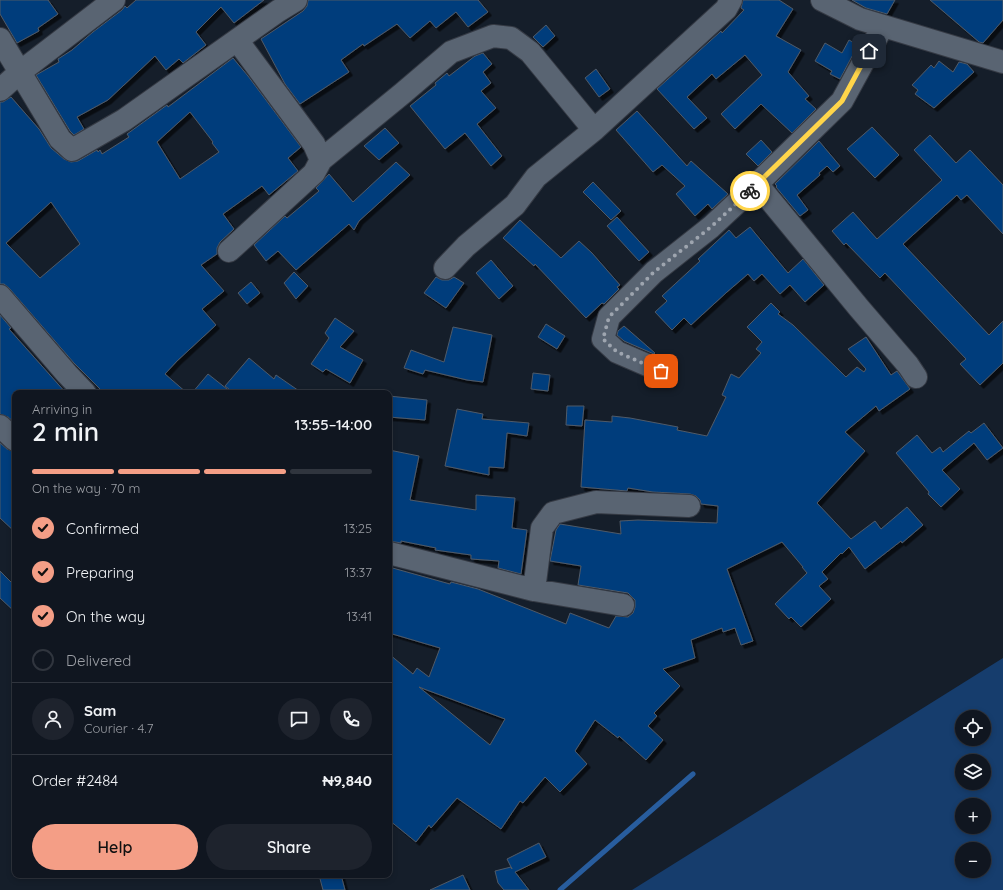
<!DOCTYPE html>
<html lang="en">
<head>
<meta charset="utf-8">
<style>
	:root { --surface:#101620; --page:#1e232d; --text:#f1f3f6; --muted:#9c9fa5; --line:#30353e; --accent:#f49e86 }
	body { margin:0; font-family:Quicksand,sans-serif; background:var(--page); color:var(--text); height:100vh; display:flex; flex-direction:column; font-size:15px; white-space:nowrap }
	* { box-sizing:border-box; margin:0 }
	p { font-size:13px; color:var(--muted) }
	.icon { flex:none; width:22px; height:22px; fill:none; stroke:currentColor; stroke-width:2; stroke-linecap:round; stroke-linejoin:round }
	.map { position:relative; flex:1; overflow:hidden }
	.side { position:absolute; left:12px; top:390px; width:380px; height:488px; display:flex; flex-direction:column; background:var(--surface); border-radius:8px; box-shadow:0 2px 6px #0003,0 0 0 1px var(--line) }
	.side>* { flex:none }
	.tools { position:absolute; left:955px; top:710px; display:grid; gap:8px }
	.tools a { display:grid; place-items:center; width:36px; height:36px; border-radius:50%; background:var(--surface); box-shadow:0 2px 6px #0003,0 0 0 1px var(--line); font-size:20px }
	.pin { position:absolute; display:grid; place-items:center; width:34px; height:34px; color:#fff; margin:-17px; border-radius:8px; box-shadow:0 2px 6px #0006 }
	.courier { position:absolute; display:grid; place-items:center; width:40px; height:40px; margin:-20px; border:3px solid #ffd54a; border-radius:50%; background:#fff; color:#222; box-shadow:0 1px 5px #0007 }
	.summary em { font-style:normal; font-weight:600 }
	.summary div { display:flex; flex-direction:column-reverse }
	.summary { display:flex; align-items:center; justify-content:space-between; height:68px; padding:0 20px }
	h1 { font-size:26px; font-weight:600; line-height:30px }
	.bar { display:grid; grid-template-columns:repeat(4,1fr); gap:6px 4px; align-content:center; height:48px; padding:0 20px }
	.bar i { height:5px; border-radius:3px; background:var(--line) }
	.bar .active { background:var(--accent) }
	.bar p { grid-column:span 4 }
	.line { display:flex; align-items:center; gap:10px; padding:0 20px; border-top:1px solid var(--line) }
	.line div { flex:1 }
	.round { display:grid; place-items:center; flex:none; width:42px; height:42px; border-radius:21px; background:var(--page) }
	ol { padding:0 20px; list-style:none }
	li { display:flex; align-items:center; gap:12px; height:44px }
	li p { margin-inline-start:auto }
	li .icon { padding:4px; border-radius:50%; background:var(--accent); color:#111; stroke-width:4 }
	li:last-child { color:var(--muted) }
	li i { width:22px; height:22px; border:2px solid var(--line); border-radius:50% }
	.action { display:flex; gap:8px; margin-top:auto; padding:8px 20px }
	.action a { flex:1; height:46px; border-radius:24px; background:var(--accent); color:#111; font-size:16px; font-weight:600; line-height:46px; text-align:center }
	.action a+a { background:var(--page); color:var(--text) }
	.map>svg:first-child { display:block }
	.green { fill:#163d6d; fill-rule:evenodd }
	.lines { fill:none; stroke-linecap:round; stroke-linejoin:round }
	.stream { stroke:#285d9e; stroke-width:5 }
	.building { fill:#023d7b; stroke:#4f5a68; fill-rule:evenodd; filter:url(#shadow) }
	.minor-casing { stroke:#353a44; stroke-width:24 }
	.minor { stroke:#596472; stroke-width:22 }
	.done { stroke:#9ea5af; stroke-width:4; stroke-dasharray:0 7.2 }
	.route { stroke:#ffd54a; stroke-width:5 }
</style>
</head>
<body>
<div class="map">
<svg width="1003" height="890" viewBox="0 0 1003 890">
	<defs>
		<filter id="shadow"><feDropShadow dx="3.5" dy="3.5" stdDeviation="0" flood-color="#0009"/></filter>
	</defs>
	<rect width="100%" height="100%" fill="#151e2a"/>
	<path class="green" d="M 1003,658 L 1003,890 L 632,890 ZM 962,717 L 984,717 L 984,739 L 962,739 ZM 962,761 L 984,761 L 984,783 L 962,783 ZM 962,805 L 984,805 L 984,827 L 962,827 ZM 962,849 L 984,849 L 984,871 L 962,871 Z"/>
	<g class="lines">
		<path class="stream" d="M 560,890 L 693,774"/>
	</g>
	<path class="building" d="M 0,0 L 48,0 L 58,14 L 38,28 L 39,31 L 17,43 L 0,14 Z
		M 136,0 L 264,0 L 234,23 L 221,7 L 196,32 L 206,45 L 183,63 L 179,59 L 166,70 L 155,56 L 108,100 L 77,117 L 84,129 L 74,135 L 70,131 L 36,75 L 59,62 L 58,59 L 72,50 L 93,32 L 122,10 L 125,6 L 127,8 Z
		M 308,0 L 478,0 L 488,12 L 468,27 L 456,12 L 436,28 L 430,21 L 410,38 L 397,24 L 364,46 L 363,44 L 341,60 L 349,72 L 300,104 L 285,84 L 261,39 L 303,11 L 307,6 Z
		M 743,0 L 779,0 L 793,9 L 776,36 L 801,50 L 788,72 L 809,96 L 805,99 L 816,109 L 792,133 L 761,104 L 735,129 L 721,114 L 762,75 L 745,55 L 716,79 L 712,74 L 687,97 L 707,118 L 694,129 L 657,89 L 720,32 L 721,31 L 722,33 L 744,10 L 741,8 Z
		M 852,0 L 895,0 L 887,14 L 866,8 Z
		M 930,0 L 1003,0 L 1003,20 L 983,43 L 979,42 Z
		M 546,25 L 555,36 L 543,47 L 533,37 Z
		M 849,40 L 858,45 L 840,79 L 830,74 L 832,71 L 815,61 L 825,43 L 842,53 Z
		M 483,53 L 492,64 L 483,72 L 491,83 L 481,91 L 496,108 L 477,124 L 502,156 L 491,166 L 465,133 L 445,149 L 410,106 L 436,85 L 435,83 L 447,73 L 449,76 L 475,56 Z
		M 233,58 L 248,76 L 301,147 L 288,158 L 298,171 L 269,195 L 262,186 L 223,214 L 234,229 L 220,242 L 217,248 L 217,254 L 201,265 L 224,291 L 202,309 L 216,325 L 177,361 L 165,374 L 187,393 L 104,393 L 74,363 L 9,288 L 4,284 L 0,284 L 0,102 L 3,102 L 11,97 L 39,129 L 51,148 L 64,159 L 71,162 L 78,161 L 97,150 L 98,152 L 100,150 L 102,154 L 129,137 L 127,134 L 167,105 L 168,107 ZM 190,112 L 213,142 L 212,143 L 219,152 L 180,179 L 157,142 ZM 51,202 L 80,244 L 40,278 L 6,243 Z
		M 939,61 L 953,72 L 959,62 L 967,64 L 974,72 L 934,108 L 915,94 L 918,90 L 912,85 L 931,65 L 934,68 Z
		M 596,69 L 610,89 L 599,97 L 585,78 Z
		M 637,111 L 687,166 L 691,161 L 728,194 L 712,209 L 708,204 L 695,216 L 676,194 L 685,186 L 662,165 L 653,172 L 616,130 Z
		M 872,127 L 899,155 L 875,178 L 847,149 Z
		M 385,128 L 399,143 L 379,160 L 364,146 Z
		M 930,135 L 956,163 L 970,150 L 1003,185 L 1003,234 L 967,195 L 961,200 L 957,195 L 903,244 L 989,335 L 1003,321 L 1003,363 L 980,385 L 960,364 L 966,359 L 885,273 L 880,278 L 846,243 L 844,245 L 832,231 L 853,212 L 877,239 L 942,180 L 914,150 Z
		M 761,140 L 772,152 L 758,166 L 746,154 Z
		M 819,141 L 840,166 L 833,172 L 827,166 L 819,173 L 820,175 L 797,195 L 808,210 L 800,216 L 776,187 L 777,186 L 775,184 Z
		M 396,162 L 410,175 L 359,221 L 354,230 L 349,224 L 296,270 L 278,251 L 266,261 L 254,245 L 285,216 L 287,218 L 319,191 L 316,188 L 329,174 L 353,202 Z
		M 593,182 L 621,211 L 611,220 L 583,192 Z
		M 617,217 L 649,252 L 639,261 L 607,226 Z
		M 520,220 L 561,258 L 579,241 L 592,253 L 620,285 L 617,287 L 619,289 L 604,304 L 602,303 L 586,318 L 535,264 L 534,266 L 503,238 Z
		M 750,227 L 788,273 L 803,259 L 824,285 L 805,302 L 790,285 L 780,294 L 762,274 L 754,281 L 748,274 L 727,292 L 691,325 L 684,318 L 672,330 L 655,312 L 667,301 L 662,296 L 700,261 L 698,259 L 729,230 L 736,238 Z
		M 491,260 L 513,286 L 499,299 L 476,273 Z
		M 294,272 L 308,286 L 296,299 L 284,283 Z
		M 436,277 L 442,280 L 449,280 L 454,277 L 464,283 L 446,308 L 424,293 Z
		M 251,282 L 260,293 L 247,304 L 238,293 Z
		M 771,303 L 780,312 L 778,314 L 793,325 L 846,377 L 857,367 L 864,372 L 866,369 L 848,349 L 866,337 L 891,375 L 897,371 L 910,389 L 879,411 L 876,406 L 845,432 L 865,451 L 817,503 L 851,539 L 875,521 L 881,529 L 907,507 L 923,525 L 902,543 L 901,541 L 865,569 L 849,547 L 842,554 L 841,553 L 822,572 L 828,579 L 819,586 L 831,599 L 801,627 L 791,617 L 789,619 L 775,604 L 807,573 L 802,567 L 803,567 L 782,542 L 727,569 L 753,641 L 741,645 L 735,628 L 723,632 L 722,628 L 691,640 L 695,658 L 663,669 L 680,686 L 654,713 L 657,716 L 648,726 L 663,740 L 646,760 L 619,736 L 618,738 L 595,720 L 575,751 L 587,764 L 560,792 L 545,777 L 523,803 L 520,801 L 501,829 L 457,798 L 431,828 L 429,825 L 416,842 L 389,820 L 389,654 L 413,674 L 417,668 L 429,677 L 440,648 L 389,633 L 389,567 L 450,584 L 451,582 L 478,589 L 566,624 L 570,613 L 609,628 L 616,616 L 628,617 L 633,613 L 635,607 L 635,600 L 628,593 L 578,585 L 581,566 L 550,561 L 556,530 L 560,524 L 621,534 L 620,521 L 638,520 L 717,523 L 718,506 L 701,504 L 700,500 L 696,496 L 690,494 L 653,492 L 628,488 L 627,491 L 581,487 L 585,420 L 612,422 L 612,416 L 630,418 L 678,427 L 677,430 L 707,436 L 726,397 L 722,395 L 731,374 L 739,378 L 761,353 L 756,349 L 762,342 L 747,327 ZM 419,687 L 424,689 L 505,719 L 490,745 Z
		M 0,315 L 11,328 L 9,329 L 66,393 L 15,393 L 15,423 L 8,417 L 0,414 Z
		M 335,318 L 354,331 L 340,347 L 363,360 L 350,383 L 326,369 L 323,372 L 311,364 L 329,338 L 325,333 Z
		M 546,324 L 565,336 L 557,349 L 538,337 Z
		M 624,326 L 655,353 L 654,354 L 624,341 L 617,335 L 618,331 Z
		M 453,327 L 492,335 L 483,382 L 467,380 L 425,370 L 423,374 L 404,368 L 411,350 L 444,362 Z
		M 249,358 L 274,379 L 276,375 L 302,393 L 234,393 L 225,386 Z
		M 533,373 L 550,375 L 548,391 L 531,389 Z
		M 208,374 L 232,393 L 192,393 Z
		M 389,396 L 427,400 L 425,420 L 389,417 Z
		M 567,406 L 584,406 L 582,426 L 566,425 Z
		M 457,409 L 483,414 L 482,419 L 529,423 L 527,436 L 507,433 L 504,468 L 489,467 L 489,475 L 445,466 Z
		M 984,423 L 1003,448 L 987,460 L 974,443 L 942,470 L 960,489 L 941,507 L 928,494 L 929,492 L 896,453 L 917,435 L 932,453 L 940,447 L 943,452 L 969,431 L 971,433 Z
		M 0,443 L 7,449 L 15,452 L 15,532 L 0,518 Z
		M 389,450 L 419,456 L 410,500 L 476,510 L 476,495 L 515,498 L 512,528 L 527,530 L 521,574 L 498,568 L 499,561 L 471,559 L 471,555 L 435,550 L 436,548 L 401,541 L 401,543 L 389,541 Z
		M 0,571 L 15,586 L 15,612 L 0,598 Z
		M 539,843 L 546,857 L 515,872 L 529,890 L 504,890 L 498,883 L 495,871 L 511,867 L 512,869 L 507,859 Z
		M 319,875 L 341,875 L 345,890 L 323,890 Z
		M 463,875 L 470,890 L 430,890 Z"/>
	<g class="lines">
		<g class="minor-casing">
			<path id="minor" d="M 822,0 L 860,19 L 1003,62
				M 0,39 L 60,139 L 72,150 L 124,120 L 278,11 L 296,0
				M 0,90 L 20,72 L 114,0
				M 321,160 L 403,93 L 451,52 L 493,36 L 511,38 L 530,52 L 594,130
				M 757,184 L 859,308 L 908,365 L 916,377
				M 229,251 L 314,173 L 321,160 L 314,144 L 237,40
				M 445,268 L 466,246 L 515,205 L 536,177 L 594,130 L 726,9 L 731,0
				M 0,296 L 67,374 L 85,393
				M 661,371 L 617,352 L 603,339 L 609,317 L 654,272 L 711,227 L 757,184 L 842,101 L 883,26
				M 0,426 L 15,440
				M 389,553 L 534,590 L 623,605
				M 534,590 L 542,528 L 553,513 L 596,502 L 689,506"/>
		</g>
		<use href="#minor" class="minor"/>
	</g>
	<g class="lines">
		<path class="done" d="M 661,371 L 617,352 L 603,339 L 609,317 L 654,272 L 711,227 L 750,191"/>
		<path class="route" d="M 750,191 L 842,101 L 869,51"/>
	</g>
</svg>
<div class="tools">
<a><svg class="icon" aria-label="locate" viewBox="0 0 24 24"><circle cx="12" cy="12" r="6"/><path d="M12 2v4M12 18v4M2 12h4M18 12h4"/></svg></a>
<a><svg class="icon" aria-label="layers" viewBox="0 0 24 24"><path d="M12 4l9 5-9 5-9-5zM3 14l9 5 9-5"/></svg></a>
<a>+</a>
<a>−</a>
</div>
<div class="pin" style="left:661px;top:371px;background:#ea580c"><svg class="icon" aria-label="bag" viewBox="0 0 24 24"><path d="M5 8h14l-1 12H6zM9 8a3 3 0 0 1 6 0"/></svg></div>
<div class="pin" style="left:869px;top:51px;background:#1f2937"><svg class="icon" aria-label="home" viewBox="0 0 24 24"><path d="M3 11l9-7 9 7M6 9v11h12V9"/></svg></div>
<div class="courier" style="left:750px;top:191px"><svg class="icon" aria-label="bike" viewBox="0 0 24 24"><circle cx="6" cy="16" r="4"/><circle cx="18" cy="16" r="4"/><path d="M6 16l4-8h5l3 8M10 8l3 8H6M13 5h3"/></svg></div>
<section class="side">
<div class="summary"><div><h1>2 min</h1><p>Arriving in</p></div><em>13:55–14:00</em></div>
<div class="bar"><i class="active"></i><i class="active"></i><i class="active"></i><i></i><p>On the way · 70 m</p></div>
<ol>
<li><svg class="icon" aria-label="check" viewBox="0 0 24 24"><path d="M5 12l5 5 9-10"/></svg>Confirmed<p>13:25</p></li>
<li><svg class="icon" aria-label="check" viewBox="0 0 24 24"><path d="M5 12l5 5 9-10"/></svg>Preparing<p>13:37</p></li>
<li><svg class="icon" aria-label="check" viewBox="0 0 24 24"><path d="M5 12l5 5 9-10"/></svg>On the way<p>13:41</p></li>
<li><i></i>Delivered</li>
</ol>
<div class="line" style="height:72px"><a class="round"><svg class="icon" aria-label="person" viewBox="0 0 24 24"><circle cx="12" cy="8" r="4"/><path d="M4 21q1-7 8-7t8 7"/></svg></a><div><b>Sam</b><p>Courier · 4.7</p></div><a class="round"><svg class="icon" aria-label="chat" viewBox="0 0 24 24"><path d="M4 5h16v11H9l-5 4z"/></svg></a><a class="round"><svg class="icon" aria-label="phone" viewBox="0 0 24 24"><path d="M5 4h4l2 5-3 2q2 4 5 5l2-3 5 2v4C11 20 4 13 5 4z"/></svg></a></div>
<div class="line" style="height:52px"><div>Order #2484</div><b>₦9,840</b></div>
<div class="action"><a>Help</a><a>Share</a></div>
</section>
</div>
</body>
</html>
